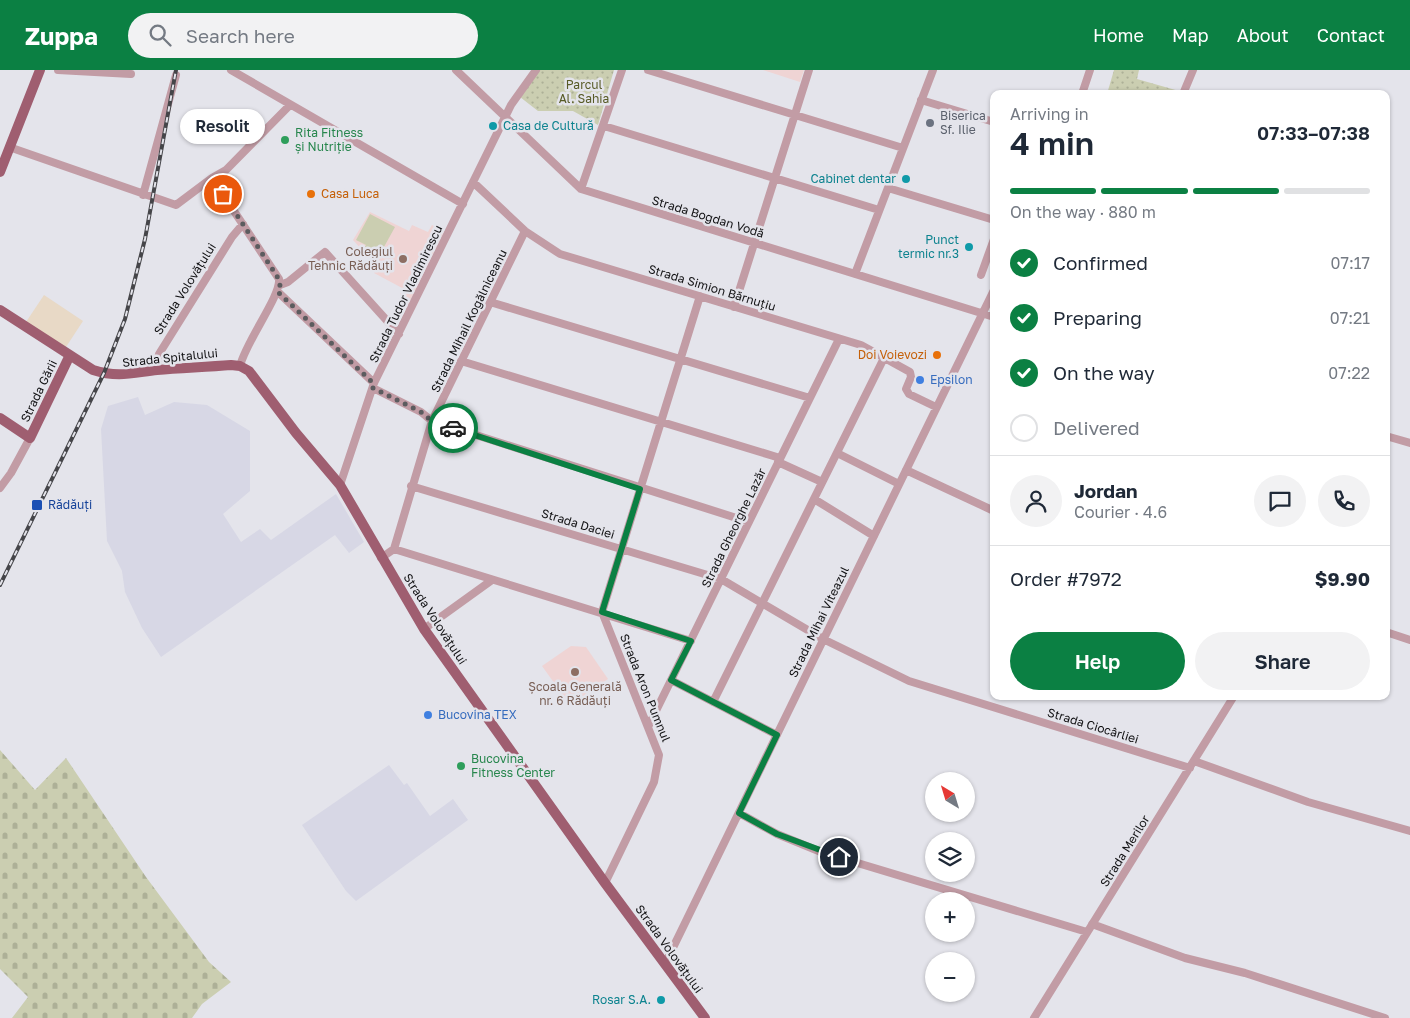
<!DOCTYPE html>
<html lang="en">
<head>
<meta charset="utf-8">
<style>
	:root { --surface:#fff; --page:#f2f2f3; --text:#1f2937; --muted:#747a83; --line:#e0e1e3; --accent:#0b8043 }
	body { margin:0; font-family:"Golos Text",sans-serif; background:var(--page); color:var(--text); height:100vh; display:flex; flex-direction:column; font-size:19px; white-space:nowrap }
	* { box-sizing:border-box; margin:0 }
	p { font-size:16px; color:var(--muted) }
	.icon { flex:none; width:28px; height:28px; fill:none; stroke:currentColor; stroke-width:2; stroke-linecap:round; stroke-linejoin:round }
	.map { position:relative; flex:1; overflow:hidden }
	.side { position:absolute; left:990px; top:20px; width:400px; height:610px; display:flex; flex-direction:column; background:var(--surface); border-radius:10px; box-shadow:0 1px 4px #0004 }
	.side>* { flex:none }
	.needle { width:32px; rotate:322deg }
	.buttons { position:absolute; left:925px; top:702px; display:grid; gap:10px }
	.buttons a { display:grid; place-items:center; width:50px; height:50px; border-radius:50%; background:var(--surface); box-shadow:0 1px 4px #0004; font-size:25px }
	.pin { position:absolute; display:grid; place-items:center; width:42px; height:42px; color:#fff; margin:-21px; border:2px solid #fff; border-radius:50%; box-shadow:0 1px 5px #0007 }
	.courier { position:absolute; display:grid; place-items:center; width:50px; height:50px; margin:-25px; border:4px solid #0b8043; border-radius:50%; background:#fff; color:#222; box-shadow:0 1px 6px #0007 }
	.bubble { position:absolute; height:35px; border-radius:18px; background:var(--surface); box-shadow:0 1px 4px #0004; font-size:16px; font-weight:600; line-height:35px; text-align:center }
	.head em { font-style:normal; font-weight:600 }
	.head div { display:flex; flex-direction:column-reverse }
	.head { display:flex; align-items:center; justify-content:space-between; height:85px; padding:0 20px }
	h1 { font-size:32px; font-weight:600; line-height:38px }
	.bar { display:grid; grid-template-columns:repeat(4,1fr); gap:8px 5px; align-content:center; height:60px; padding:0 20px }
	.bar i { height:6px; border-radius:4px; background:var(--line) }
	.bar .on { background:var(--accent) }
	.bar p { grid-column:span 4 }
	.line { display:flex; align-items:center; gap:12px; padding:0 20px; border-top:1px solid var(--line) }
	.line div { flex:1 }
	.round { display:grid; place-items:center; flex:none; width:52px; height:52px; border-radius:26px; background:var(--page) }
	ol { padding:0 20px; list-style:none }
	li { display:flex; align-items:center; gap:15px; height:55px }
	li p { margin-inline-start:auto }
	li .icon { padding:5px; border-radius:50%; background:var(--accent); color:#fff; stroke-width:4 }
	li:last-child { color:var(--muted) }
	li i { width:28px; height:28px; border:2px solid var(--line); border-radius:50% }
	.action { display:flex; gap:10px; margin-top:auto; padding:10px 20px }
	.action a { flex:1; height:58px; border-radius:30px; background:var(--accent); color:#fff; font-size:20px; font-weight:600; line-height:58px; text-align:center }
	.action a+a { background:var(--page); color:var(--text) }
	header { display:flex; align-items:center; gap:30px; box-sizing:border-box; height:70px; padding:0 25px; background:var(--accent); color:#fff }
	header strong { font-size:24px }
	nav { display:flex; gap:28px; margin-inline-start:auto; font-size:18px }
	.search { width:350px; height:45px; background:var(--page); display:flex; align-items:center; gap:12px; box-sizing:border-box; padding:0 18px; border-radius:28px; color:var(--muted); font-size:19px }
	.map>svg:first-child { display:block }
	.built { fill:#d7d7e5 }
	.education { fill:#efd4d4 }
	.medical { fill:#e8d9c6 }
	.cemetery { fill:url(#cemetery-stones) }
	.park { fill:url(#park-dots) }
	.pitch { fill:#cbceb1 }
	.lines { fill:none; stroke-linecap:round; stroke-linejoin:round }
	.minor { stroke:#c29ca5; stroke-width:8 }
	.major { stroke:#9f5e70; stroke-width:10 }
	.rail-casing { stroke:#454549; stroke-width:4 }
	.rail { stroke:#e4e4eb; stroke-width:2; stroke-dasharray:5.5; stroke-linecap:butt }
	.done { stroke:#5c5c5f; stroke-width:5; stroke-dasharray:0 9 }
	.route { stroke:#0b8043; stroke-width:6 }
	.worship-dot { fill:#6b7280; stroke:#e4e4eb; stroke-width:2 }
	.culture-dot { fill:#0f9aa8; stroke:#e4e4eb; stroke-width:2 }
	.leisure-dot { fill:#2e9e5b; stroke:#e4e4eb; stroke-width:2 }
	.food-dot { fill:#e8710a; stroke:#e4e4eb; stroke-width:2 }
	.education-dot { fill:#8d6e63; stroke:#e4e4eb; stroke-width:2 }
	.shop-dot { fill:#3f7fe0; stroke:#e4e4eb; stroke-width:2 }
	.transit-dot { fill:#1a4fb4; stroke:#e4e4eb; stroke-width:2 }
	.labels { text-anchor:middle; stroke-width:5; stroke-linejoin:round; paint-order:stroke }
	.park-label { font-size:12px; fill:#585b27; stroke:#e4e4eb }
	.worship-label { font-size:12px; fill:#5b616d; stroke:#e4e4eb; text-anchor:start }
	.culture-label { font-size:12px; fill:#0d838f; stroke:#e4e4eb; text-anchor:end }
	.leisure-label { font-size:12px; fill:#27864d; stroke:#e4e4eb; text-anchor:start }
	.food-label { font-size:12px; fill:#c56008; stroke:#e4e4eb; text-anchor:start }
	.street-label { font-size:12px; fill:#121214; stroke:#e4e4eb }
	.education-label { font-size:12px; fill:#785e54; stroke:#e4e4eb; text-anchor:end }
	.shop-label { font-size:12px; fill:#366cbe; stroke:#e4e4eb; text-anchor:start }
	.transit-label { font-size:12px; fill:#164399; stroke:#e4e4eb; text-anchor:start }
</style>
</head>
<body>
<header>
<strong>Zuppa</strong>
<div class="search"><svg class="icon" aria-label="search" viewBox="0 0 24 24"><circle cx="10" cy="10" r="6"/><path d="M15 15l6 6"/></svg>Search here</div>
<nav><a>Home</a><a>Map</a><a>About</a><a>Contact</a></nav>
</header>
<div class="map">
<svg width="1410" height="948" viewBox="0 0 1410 948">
	<defs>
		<pattern id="cemetery-stones" width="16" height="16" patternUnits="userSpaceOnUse" patternTransform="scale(1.25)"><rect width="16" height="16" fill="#cbceb1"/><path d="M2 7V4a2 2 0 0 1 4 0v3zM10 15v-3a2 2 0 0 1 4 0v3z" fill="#adb097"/></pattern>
		<pattern id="park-dots" width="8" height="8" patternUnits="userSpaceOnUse" patternTransform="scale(1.25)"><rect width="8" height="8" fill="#cbceb1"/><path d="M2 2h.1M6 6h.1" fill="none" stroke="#adb097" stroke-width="1.8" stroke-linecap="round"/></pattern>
	</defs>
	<rect width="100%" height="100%" fill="#e4e4eb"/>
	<path class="built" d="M 138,327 L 145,345 L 174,332 L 207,335 L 250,361 L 250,421 L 223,444 L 241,472 L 260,459 L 271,470 L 336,424 L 364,472 L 349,483 L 335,465 L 161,587 L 142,558 L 125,522 L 122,501 L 107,471 L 101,359 L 108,336 Z
		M 389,695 L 404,715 L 407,713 L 430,746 L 453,729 L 468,750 L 356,831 L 346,821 L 302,755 Z"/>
	<path class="education" d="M 763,0 L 804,0 L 800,12 Z
		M 370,142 L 409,161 L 412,155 L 428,162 L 432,155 L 444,161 L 408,235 L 400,224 L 404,219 L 374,203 L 379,190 L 363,181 L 353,170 Z
		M 571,576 L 586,577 L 608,609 L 570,635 L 542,596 Z"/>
	<path class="medical" d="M 44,225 L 83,251 L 66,277 L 26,252 Z"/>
	<path class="cemetery" d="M 0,680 L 35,720 L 66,688 L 146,807 L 209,892 L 231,912 L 202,934 L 192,948 L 12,948 L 28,927 L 0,899 Z"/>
	<path class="park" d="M 538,0 L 614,0 L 598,55 L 573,41 L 538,41 L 520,27 Z
		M 1114,0 L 1139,0 L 1137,9 L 1179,21 L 1178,24 L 1107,24 Z"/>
	<path class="pitch" d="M 370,144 L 395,157 L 379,186 L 364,178 L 366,175 L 356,170 Z"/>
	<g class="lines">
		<path class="minor" d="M 58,0 L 131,4
			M 231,0 L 463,134
			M 456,0 L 581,119 L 994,247
			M 648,0 L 903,78
			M 1082,24 L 1090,0
			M 1183,24 L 1193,0
			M 921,30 L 994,52
			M 604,56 L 879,140
			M 9,77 L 176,135 L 212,108 L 226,100 L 290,35
			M 212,108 L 279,209 C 281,226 246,271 240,296
			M 473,112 L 525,161 L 560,184 L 861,275 L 910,302 L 911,307 L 906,319 L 909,324 L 936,337
			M 888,118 L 994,150
			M 581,119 L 622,0
			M 143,125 L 176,5
			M 855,204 L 933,0
			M 981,205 L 994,169
			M 280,215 L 288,212 L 325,182 L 399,264
			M 278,222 L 374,313
			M 490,232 L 810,328
			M 734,237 L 809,0
			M 461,291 L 780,388
			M 157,300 L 159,284 L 232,167 L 243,154
			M 373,318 L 421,342 L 432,351 L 749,452
			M 1386,366 L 1410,373
			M 837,383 L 899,414
			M 778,392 L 822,412
			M 906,400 L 994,441
			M 340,415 L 374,313 L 511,35 L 536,0
			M 411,416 L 721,509 L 823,569 L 909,611 L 1190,698
			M 0,418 L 11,403 L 30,368
			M 814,429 L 874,466
			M 394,479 L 691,571
			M 381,488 L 394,479 L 432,351 L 525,161
			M 424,559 L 492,510
			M 1386,562 L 1410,570
			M 671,610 L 777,665
			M 713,632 L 884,288
			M 648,657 L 839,269
			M 1194,691 L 1308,732 L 1410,761
			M 739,743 L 777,764 L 821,782 L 1087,862
			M 605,813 L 654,712 L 659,685 L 602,542 L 700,226
			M 1092,854 L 1185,888 L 1245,903 L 1385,948
			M 665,894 L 994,220
			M 1034,948 L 1234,626"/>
		<path class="major" d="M 0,102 L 40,0
			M 0,240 L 93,300 C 118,308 132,303 157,300 C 182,298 206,297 231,295 L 240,296 L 249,301 L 296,363 L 340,415 L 424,559 L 605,813 L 705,948
			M 0,348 L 30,368 L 70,285"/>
		<g class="rail-casing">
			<path id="rail" d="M 0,515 L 104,303 L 125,249 L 145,169 L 176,0"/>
		</g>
		<use href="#rail" class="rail"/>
	</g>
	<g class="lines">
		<path class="done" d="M 223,124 L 277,206 L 280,215 L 278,222 L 374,314 L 373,318 L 421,342 L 432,351 L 453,358"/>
		<path class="route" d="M 453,358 L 640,419 L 602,542 L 691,571 L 671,610 L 777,665 L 739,743 L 777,764 L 839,787"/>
	</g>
	<circle class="worship-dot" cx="930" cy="53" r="5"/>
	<g class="culture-dot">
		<circle cx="493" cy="56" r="5"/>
		<circle cx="906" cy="109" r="5"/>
		<circle cx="969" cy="177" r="5"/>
		<circle cx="661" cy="930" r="5"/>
	</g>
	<g class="leisure-dot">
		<circle cx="285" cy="70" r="5"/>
		<circle cx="461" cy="696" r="5"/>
	</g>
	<g class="food-dot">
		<circle cx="311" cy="124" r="5"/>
		<circle cx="937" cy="285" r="5"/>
	</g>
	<g class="education-dot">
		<circle cx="403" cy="189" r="5"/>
		<circle cx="575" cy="602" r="5"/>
	</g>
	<g class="shop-dot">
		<circle cx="920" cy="310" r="5"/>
		<circle cx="428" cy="645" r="5"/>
	</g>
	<rect class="transit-dot" x="31" y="429" width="12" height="12" rx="2.5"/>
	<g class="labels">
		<g class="park-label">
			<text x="584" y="19">Parcul<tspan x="584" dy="14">Al. Sahia</tspan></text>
		</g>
		<g class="worship-label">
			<text x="940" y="50">Biserica<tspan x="940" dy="14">Sf. Ilie</tspan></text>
		</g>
		<g class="culture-label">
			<text x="503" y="60" text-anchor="start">Casa de Cultură</text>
			<text x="896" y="113">Cabinet dentar</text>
			<text x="959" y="174">Punct<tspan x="959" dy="14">termic nr.3</tspan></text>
			<text x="651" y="934">Rosar S.A.</text>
		</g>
		<g class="leisure-label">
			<text x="295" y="67">Rita Fitness<tspan x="295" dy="14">și Nutriție</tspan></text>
			<text x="471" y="693">Bucovina<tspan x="471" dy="14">Fitness Center</tspan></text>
		</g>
		<g class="food-label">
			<text x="321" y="128">Casa Luca</text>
			<text x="927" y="289" text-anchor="end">Doi Voievozi</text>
		</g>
		<g class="street-label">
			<text transform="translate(708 147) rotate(17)" y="4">Strada Bogdan Vodă</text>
			<text transform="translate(712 218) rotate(17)" y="4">Strada Simion Bărnuțiu</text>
			<text transform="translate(185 219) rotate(-58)" y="4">Strada Volovățului</text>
			<text transform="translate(406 224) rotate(-64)" y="4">Strada Tudor Vladimirescu</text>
			<text transform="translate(469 251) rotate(-64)" y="4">Strada Mihail Kogălniceanu</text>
			<text transform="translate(170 288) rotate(-6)" y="4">Strada Spitalului</text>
			<text transform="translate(39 321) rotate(-64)" y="4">Strada Gării</text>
			<text transform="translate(578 454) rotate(17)" y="4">Strada Daciei</text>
			<text transform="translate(734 458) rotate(-64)" y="4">Strada Gheorghe Lazăr</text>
			<text transform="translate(435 549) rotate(57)" y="4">Strada Volovățului</text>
			<text transform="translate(819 552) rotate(-64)" y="4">Strada Mihai Viteazul</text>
			<text transform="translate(645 618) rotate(68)" y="4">Strada Aron Pumnul</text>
			<text transform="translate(1093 656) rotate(17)" y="4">Strada Ciocârliei</text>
			<text transform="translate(1125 781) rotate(-58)" y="4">Strada Merilor</text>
			<text transform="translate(669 879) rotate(54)" y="4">Strada Volovățului</text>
		</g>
		<g class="education-label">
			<text x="393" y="186">Colegiul<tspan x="393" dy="14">Tehnic Rădăuți</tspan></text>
			<text x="575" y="621" text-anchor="middle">Școala Generală<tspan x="575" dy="14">nr. 6 Rădăuți</tspan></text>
		</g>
		<g class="shop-label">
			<text x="930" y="314">Epsilon</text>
			<text x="438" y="649">Bucovina TEX</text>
		</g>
		<g class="transit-label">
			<text x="48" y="439">Rădăuți</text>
		</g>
	</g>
</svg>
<div class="buttons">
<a><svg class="needle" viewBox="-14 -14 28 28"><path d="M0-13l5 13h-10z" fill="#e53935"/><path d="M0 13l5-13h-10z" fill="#747a83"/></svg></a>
<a><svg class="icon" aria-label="layers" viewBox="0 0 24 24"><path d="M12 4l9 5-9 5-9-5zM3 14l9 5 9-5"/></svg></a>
<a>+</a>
<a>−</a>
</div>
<div class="pin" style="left:223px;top:124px;background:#ea580c"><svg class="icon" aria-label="bag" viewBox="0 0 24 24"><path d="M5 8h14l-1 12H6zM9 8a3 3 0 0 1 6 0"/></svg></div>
<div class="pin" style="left:839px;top:787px;background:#1f2937"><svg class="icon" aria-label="home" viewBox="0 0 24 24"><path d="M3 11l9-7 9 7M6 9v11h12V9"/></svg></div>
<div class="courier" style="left:453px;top:358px"><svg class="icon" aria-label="car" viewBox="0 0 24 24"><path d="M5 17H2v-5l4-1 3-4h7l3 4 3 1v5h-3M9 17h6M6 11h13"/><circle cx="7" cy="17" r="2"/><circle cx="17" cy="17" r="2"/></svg></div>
<div class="bubble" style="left:180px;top:39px;width:85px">Resolit</div>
<section class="side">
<div class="head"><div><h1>4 min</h1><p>Arriving in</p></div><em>07:33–07:38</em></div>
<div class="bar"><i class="on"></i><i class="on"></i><i class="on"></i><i></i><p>On the way · 880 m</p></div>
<ol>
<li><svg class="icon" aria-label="check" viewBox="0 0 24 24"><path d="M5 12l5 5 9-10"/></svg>Confirmed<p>07:17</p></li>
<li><svg class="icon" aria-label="check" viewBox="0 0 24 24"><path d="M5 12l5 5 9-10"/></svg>Preparing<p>07:21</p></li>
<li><svg class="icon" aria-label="check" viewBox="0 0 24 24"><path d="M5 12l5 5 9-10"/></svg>On the way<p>07:22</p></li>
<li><i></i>Delivered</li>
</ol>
<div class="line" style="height:90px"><a class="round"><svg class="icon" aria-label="person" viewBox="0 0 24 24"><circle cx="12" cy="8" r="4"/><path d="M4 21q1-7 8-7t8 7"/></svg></a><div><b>Jordan</b><p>Courier · 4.6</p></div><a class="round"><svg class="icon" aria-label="chat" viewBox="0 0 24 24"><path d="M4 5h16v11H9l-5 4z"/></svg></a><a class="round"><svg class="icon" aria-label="phone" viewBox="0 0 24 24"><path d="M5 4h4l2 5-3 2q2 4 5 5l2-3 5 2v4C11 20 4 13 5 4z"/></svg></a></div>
<div class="line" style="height:65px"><div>Order #7972</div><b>$9.90</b></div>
<div class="action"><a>Help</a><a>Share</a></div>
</section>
</div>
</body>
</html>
